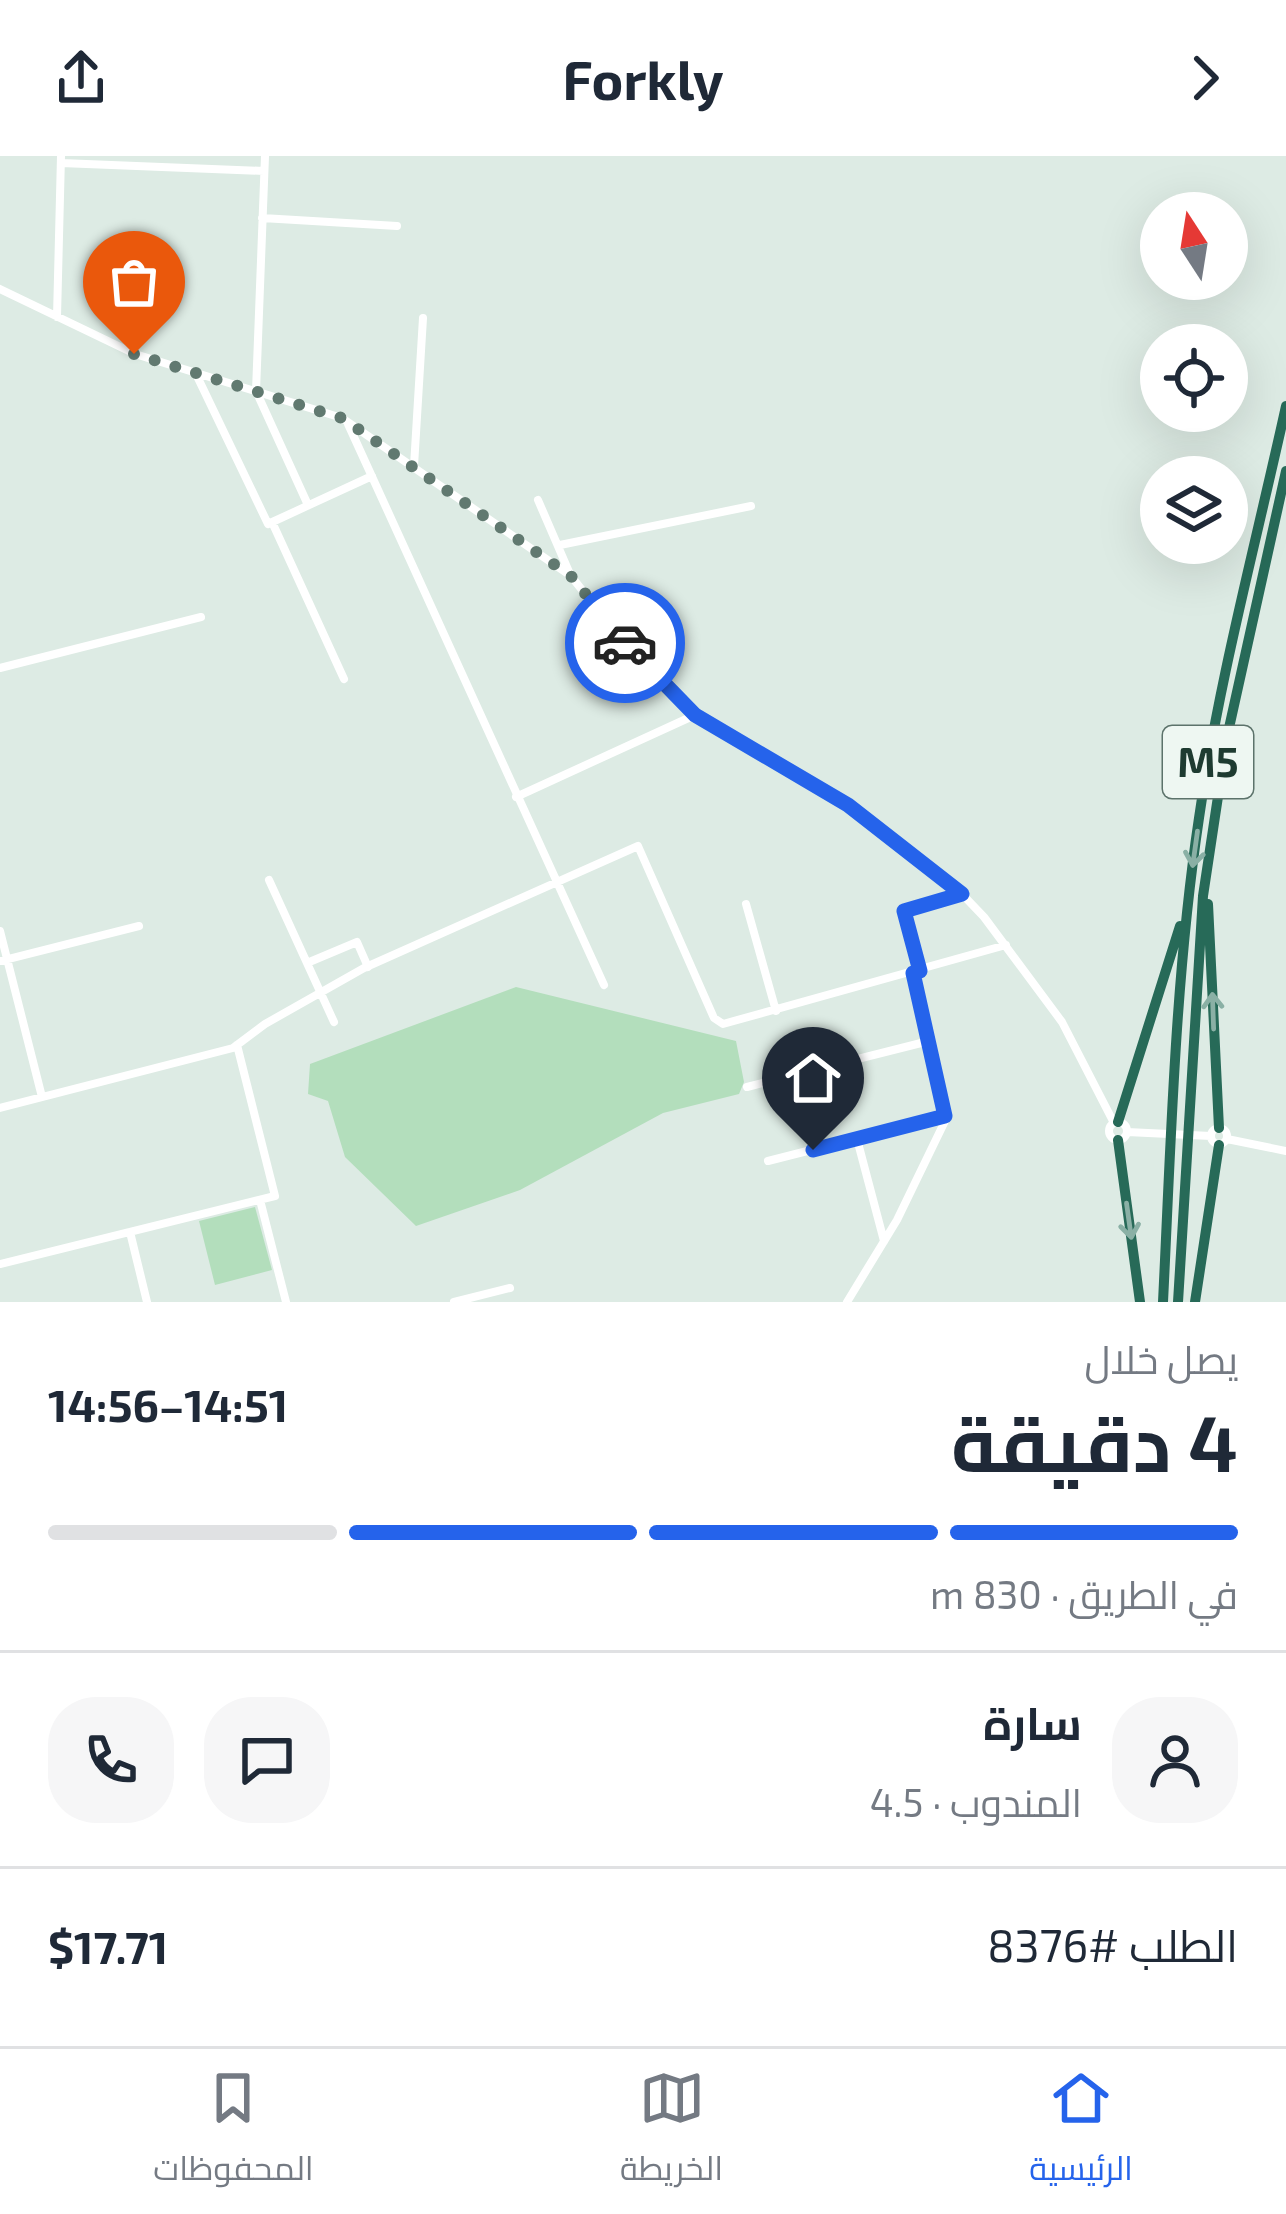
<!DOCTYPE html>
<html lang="ar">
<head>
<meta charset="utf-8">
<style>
	:root { --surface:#fff; --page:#f6f6f7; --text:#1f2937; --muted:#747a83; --line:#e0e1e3; --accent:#2563eb }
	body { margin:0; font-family:"Exo 2",Cairo,sans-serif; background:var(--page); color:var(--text); direction:rtl; height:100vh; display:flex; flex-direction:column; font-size:45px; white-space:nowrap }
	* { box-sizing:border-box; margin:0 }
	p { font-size:39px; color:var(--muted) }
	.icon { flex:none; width:66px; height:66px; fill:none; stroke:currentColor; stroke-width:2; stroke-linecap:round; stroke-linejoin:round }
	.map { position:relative; height:1146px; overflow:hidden; direction:ltr }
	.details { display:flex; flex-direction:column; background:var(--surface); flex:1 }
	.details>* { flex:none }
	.needle { width:78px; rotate:348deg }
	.fabs { position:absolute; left:1140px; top:36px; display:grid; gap:24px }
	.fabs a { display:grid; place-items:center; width:108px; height:108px; border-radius:50%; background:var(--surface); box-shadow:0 12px 48px #0002; font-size:60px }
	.pin { position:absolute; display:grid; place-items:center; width:102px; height:102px; color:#fff; margin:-123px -51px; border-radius:50% 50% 50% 0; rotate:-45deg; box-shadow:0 0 12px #0007 }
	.pin .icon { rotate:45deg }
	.courier { position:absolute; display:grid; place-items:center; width:120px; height:120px; margin:-60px; border:9px solid #2563eb; border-radius:50%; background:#fff; color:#222; box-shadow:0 3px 15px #0007 }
	.summary em { font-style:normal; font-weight:700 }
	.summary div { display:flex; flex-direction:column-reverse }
	.summary { display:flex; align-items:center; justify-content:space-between; height:204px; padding:0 48px }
	h1 { font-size:78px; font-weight:700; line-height:90px }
	.bar { display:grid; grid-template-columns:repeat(4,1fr); gap:18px 12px; align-content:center; height:144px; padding:0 48px }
	.bar i { height:15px; border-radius:9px; background:var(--line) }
	.bar .selected { background:var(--accent) }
	.bar p { grid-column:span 4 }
	.line { display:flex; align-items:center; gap:30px; padding:0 48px; border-top:3px solid var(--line) }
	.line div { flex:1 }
	.round { display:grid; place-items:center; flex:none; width:126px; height:126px; border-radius:48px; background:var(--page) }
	header { display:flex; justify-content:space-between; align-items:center; height:156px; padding:0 48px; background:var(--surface); font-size:54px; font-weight:700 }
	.tabs { display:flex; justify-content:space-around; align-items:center; height:168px; border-top:3px solid var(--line); background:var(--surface); font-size:33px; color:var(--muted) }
	.tabs a { display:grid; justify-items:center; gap:6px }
	.tabs .selected { color:var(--accent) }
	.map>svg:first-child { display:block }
	.green { fill:#b3debc }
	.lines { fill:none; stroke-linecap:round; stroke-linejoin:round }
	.minor { stroke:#fff; stroke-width:8 }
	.highway { stroke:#276a58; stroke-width:10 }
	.oneway { stroke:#8ab0a5 }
	.done { stroke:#617970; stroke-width:12; stroke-dasharray:0 21.6 }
	.route { stroke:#2563eb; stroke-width:15 }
	.labels { text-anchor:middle; stroke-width:9; stroke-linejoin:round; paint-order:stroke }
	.shield { fill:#eef7f2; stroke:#5c736b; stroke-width:3 }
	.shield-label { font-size:42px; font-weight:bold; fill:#1e3b31 }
</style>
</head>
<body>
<header><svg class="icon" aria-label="forward" viewBox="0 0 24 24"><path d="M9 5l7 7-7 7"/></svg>Forkly<svg class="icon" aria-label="share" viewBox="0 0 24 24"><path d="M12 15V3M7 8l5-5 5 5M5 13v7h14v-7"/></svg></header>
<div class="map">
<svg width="1286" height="1146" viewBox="0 0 1286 1146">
	<rect width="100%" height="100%" fill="#ddebe4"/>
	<path class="green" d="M 516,831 L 736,885 L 744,926 L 739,938 L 663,957 L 520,1034 L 416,1070 L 345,1001 L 328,945 L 308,938 L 310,908 Z
		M 255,1051 L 272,1114 L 215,1129 L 199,1065 Z"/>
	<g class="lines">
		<path class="minor" d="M 265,0 L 256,235 L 308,349
			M 61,7 L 264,15
			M 262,62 L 397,70
			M 0,133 L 135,198 L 342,262 L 571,420 L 616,477 L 695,559 L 848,649 L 962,738 L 984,761 L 1062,866 L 1114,967
			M 57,161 L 61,0
			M 196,218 L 268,368 L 372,320
			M 348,268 L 604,829
			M 414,310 L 423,162
			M 538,344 L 570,418
			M 272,366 L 344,523
			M 560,389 L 751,350
			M 0,512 L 201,461
			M 516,641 L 695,559
			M 269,724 L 334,866
			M 746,748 L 776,855
			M 0,775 L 42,941
			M 0,805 L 139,770
			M 307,807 L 357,786 L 368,811
			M 920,815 L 904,755 L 962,738
			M 747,931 L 929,885
			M 0,952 L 233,892 L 265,868 L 364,812 L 638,690 L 714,862 L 723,868 L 1006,789
			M1109 975a9 9 0 1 1 18 0a9 9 0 1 1-18 0Z
			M1211 980a8 8 0 1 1 16 0a8 8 0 1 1-16 0Z
			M 1127,976 L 1211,980
			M 857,983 L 884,1085
			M 1227,983 L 1286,995
			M 768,1005 L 945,960
			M 260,1044 L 286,1146
			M 130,1076 L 147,1146
			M 0,1108 L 275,1040 L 237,889
			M 454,1146 L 510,1132
			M 847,1146 L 897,1064 L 945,965 L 913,817"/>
		<path class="highway" d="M 1208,748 L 1219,972
			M 1118,966 L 1180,770
			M 1118,984 L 1140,1146
			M 1163,1146 C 1171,985 1175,822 1199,662 C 1219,523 1256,387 1286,250
			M 1178,1146 L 1203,740 L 1227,581 L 1286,315
			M 1195,1146 L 1219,989"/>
	</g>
	<defs><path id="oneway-shaft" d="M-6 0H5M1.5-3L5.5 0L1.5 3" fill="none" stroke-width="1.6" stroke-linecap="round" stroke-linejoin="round" transform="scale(3)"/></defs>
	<g class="oneway">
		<use href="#oneway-shaft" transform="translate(1195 693) rotate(98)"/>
		<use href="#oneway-shaft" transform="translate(1213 855) rotate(-92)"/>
		<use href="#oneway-shaft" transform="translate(1129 1065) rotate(82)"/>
	</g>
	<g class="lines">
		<path class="done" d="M 134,198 L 342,262 L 571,420 L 625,487"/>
		<path class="route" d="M 625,487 L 695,559 L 848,649 L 962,738 L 904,755 L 920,815 L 913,817 L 945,960 L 813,994"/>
	</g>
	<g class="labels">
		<rect class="shield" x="1163" y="570" width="90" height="72" rx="9"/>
		<g class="shield-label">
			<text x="1208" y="621">M5</text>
		</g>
	</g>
</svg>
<div class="fabs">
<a><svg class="needle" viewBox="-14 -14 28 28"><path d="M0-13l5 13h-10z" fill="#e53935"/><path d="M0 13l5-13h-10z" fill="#747a83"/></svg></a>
<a><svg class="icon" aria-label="locate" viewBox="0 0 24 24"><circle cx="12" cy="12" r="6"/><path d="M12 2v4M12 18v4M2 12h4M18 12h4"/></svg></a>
<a><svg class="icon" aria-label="layers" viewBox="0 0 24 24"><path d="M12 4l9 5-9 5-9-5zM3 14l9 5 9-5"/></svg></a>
</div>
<div class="pin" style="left:134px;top:198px;background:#ea580c"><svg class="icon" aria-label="bag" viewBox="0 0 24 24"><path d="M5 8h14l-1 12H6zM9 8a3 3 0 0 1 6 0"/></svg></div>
<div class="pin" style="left:813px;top:994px;background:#1f2937"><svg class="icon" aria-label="home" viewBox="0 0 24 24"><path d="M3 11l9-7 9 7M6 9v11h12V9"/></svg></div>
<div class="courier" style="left:625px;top:487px"><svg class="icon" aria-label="car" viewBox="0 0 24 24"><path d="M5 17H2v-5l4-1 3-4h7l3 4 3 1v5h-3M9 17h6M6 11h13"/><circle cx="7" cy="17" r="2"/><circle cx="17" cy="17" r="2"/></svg></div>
</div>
<section class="details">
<div class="summary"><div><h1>4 دقيقة</h1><p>يصل خلال</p></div><em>14:51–14:56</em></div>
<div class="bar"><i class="selected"></i><i class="selected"></i><i class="selected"></i><i></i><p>في الطريق · 830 m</p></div>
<div class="line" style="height:216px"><a class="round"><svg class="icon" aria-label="person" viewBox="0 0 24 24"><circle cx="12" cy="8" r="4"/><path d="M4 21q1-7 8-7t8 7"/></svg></a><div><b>سارة</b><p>المندوب · 4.5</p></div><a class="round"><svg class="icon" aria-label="chat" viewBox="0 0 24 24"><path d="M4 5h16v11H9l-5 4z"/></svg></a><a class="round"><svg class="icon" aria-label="phone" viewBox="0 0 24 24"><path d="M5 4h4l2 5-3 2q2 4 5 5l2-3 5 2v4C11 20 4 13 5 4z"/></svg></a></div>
<div class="line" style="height:156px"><div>الطلب #8376</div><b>$17.71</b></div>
</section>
<nav class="tabs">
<a class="selected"><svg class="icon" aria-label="home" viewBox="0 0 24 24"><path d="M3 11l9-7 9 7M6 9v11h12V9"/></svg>الرئيسية</a>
<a><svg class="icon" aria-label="map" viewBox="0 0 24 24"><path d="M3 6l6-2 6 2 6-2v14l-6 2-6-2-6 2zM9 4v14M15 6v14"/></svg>الخريطة</a>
<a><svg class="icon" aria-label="saved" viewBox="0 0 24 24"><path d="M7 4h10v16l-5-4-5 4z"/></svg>المحفوظات</a>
</nav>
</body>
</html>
